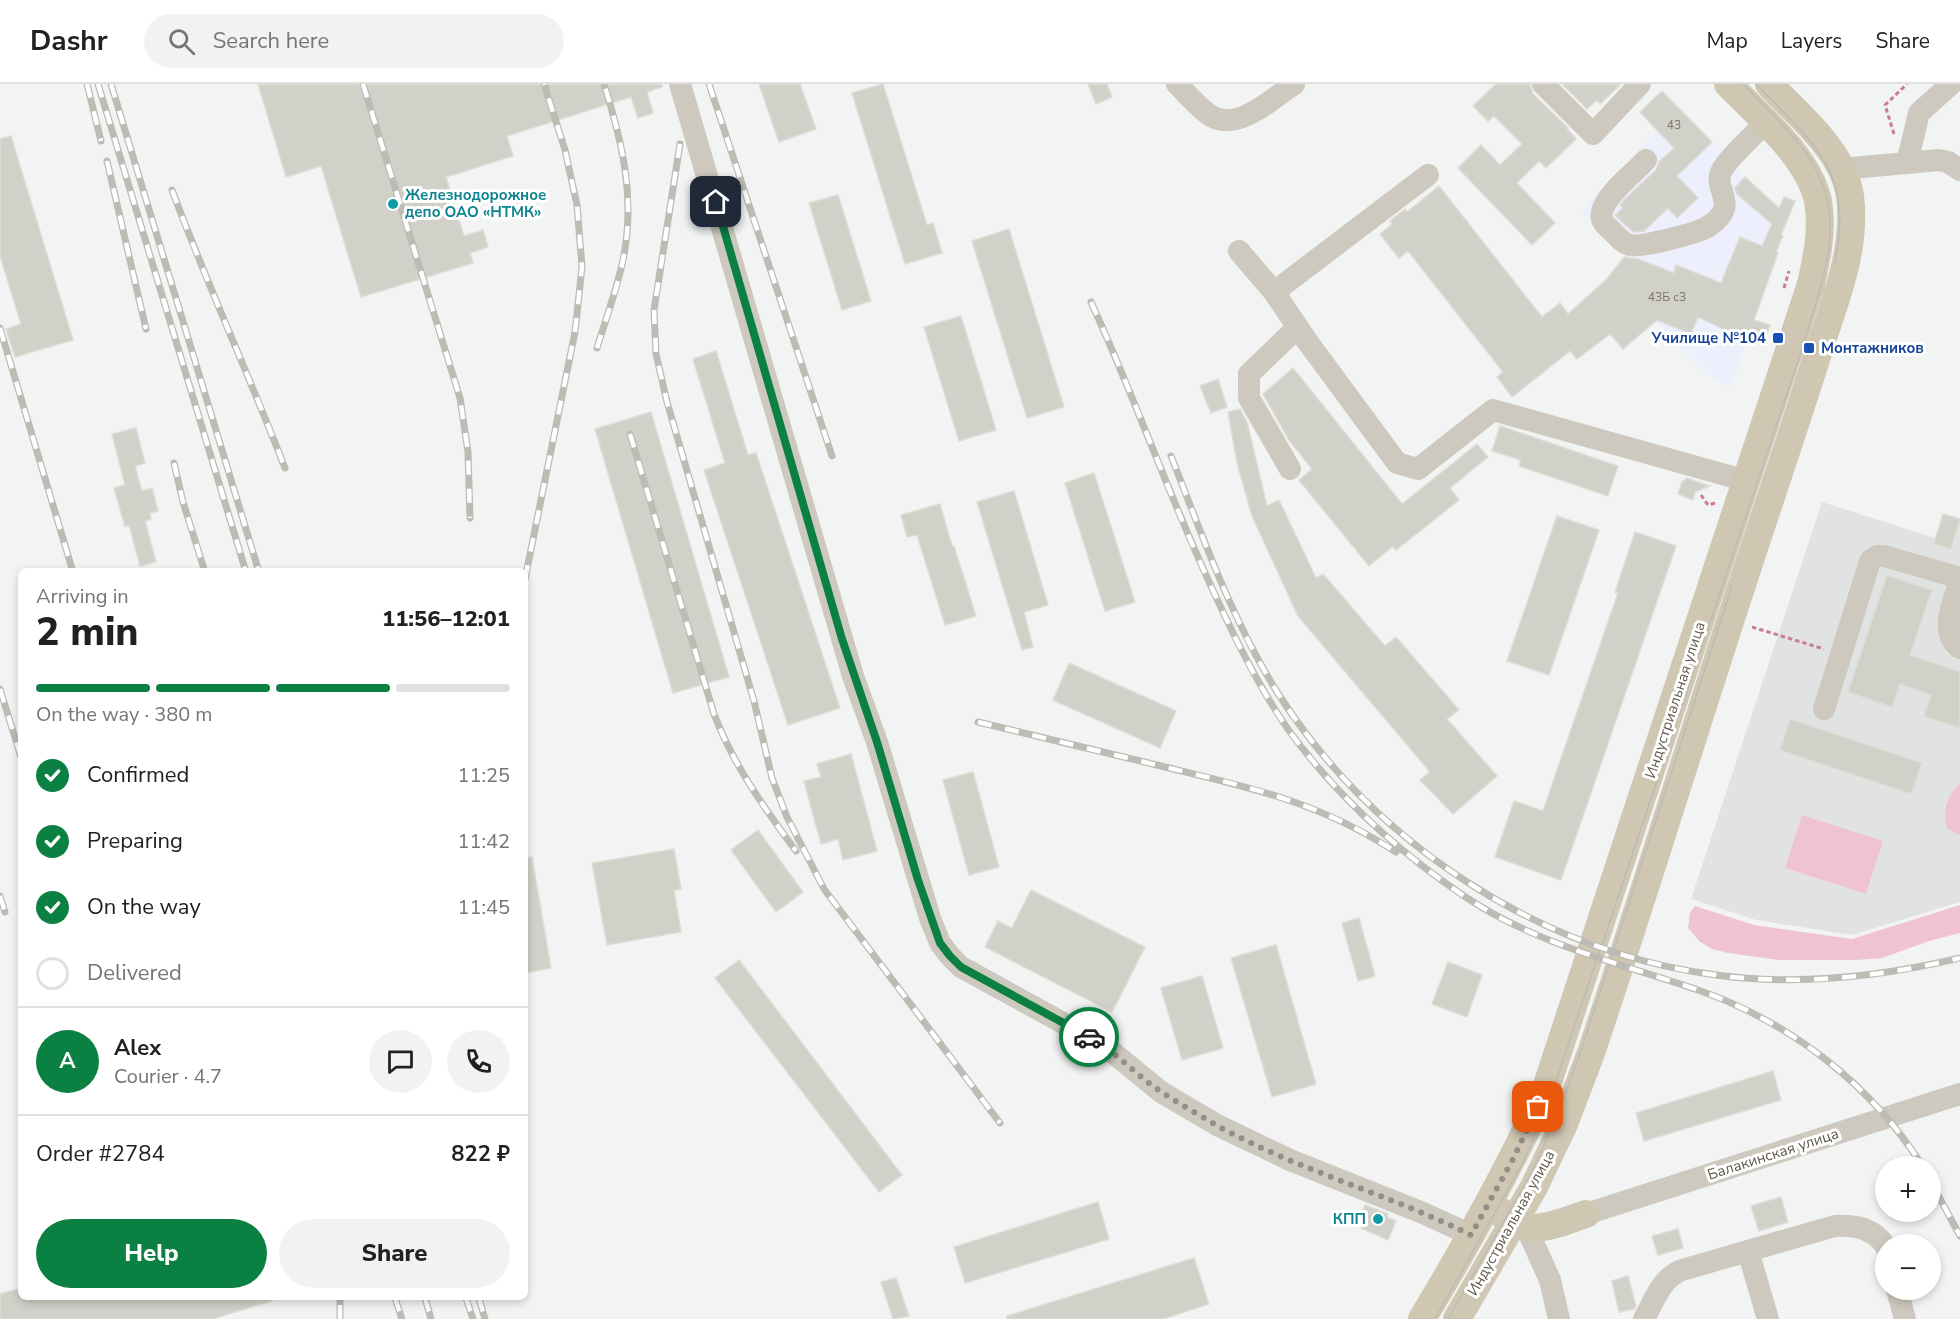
<!DOCTYPE html>
<html lang="en">
<head>
<meta charset="utf-8">
<style>
	:root { --surface:#fff; --page:#f2f2f2; --text:#202124; --muted:#757577; --line:#e0e0e0; --accent:#0b8043 }
	body { margin:0; font-family:"Nunito Sans",sans-serif; background:var(--page); color:var(--text); height:100vh; display:flex; flex-direction:column; font-size:22px; white-space:nowrap }
	* { box-sizing:border-box; margin:0 }
	p { font-size:20px; color:var(--muted) }
	.icon { flex:none; width:33px; height:33px; fill:none; stroke:currentColor; stroke-width:2; stroke-linecap:round; stroke-linejoin:round }
	.map { position:relative; flex:1; overflow:hidden }
	.drawer { position:absolute; left:18px; top:484px; width:510px; height:732px; display:flex; flex-direction:column; background:var(--surface); border-radius:9px; box-shadow:0 3px 9px #0003 }
	.drawer>* { flex:none }
	.fabs { position:absolute; left:1875px; top:1072px; display:grid; gap:12px }
	.fabs a { display:grid; place-items:center; width:66px; height:66px; border-radius:50%; background:var(--surface); box-shadow:0 3px 9px #0003; font-size:30px }
	.pin { position:absolute; display:grid; place-items:center; width:51px; height:51px; color:#fff; margin:-26px; border-radius:12px; box-shadow:0 3px 9px #0006 }
	.courier { position:absolute; display:grid; place-items:center; width:60px; height:60px; margin:-30px; border:4px solid #0b8043; border-radius:50%; background:#fff; color:#222; box-shadow:0 2px 8px #0007 }
	.summary em { font-style:normal; font-weight:800 }
	.summary div { display:flex; flex-direction:column-reverse }
	.summary { display:flex; align-items:center; justify-content:space-between; height:102px; padding:0 18px }
	h1 { font-size:39px; font-weight:800; line-height:45px }
	.bar { display:grid; grid-template-columns:repeat(4,1fr); gap:9px 6px; align-content:center; height:72px; padding:0 18px }
	.bar i { height:8px; border-radius:4px; background:var(--line) }
	.bar .selected { background:var(--accent) }
	.bar p { grid-column:span 4 }
	.line { display:flex; align-items:center; gap:15px; padding:0 18px; border-top:2px solid var(--line) }
	.line div { flex:1 }
	.round { display:grid; place-items:center; flex:none; width:63px; height:63px; border-radius:32px; background:var(--page) }
	ol { padding:0 18px; list-style:none }
	li { display:flex; align-items:center; gap:18px; height:66px }
	li p { margin-inline-start:auto }
	li .icon { padding:6px; border-radius:50%; background:var(--accent); color:#fff; stroke-width:4 }
	li:last-child { color:var(--muted) }
	li i { width:33px; height:33px; border:3px solid var(--line); border-radius:50% }
	.action { display:flex; gap:12px; margin-top:auto; padding:12px 18px }
	.action a { flex:1; height:69px; border-radius:36px; background:var(--accent); color:#fff; font-size:24px; font-weight:800; line-height:69px; text-align:center }
	.action a+a { background:var(--page); color:var(--text) }
	header { display:flex; align-items:center; gap:36px; box-sizing:border-box; height:84px; padding:0 30px; background:var(--surface); border-bottom:2px solid var(--line) }
	header strong { font-size:28px }
	nav { display:flex; gap:33px; margin-inline-start:auto; font-size:21px }
	.search { width:420px; height:54px; background:var(--page); display:flex; align-items:center; gap:15px; box-sizing:border-box; padding:0 21px; border-radius:33px; color:var(--muted); font-size:22px }
	.map>svg:first-child { display:block }
	.commercial { fill:#eeeffc }
	.education { fill:#e1e3e2 }
	.green { fill:#f0c3d4 }
	.building { fill:#d1d0c9; stroke:#ddddd6; stroke-width:1.5 }
	.lines { fill:none; stroke-linecap:round; stroke-linejoin:round }
	.path { stroke:#cd7b91; stroke-width:3; stroke-dasharray:4.5 3; stroke-linecap:butt }
	.minor { stroke:#cec9be; stroke-width:22 }
	.major { stroke:#d0c7b3; stroke-width:28 }
	.tram { stroke:#bcbbb4; stroke-width:1.5 }
	.rail-casing { stroke:#bcbbb4; stroke-width:7 }
	.rail { stroke:#fff; stroke-width:4.5; stroke-dasharray:14; stroke-linecap:butt }
	.done { stroke:#928f86; stroke-width:6; stroke-dasharray:0 10.8 }
	.route { stroke:#0b8043; stroke-width:8 }
	.culture-dot { fill:#0f9aa8; stroke:#fff; stroke-width:2 }
	.transit-dot { fill:#1a4fb4; stroke:#fff; stroke-width:2 }
	.labels { text-anchor:middle; stroke-width:6; stroke-linejoin:round; paint-order:stroke }
	.number-label { font-size:12px; fill:#7c776a }
	.culture-label { font-size:15px; font-weight:bold; fill:#0d838f; stroke:#fff; text-anchor:start }
	.transit-label { font-size:15px; font-weight:bold; fill:#164399; stroke:#fff; text-anchor:end }
	.street-label { font-size:15px; fill:#5f594a; stroke:#fff }
</style>
</head>
<body>
<header>
<strong>Dashr</strong>
<div class="search"><svg class="icon" aria-label="search" viewBox="0 0 24 24"><circle cx="10" cy="10" r="6"/><path d="M15 15l6 6"/></svg>Search here</div>
<nav><a>Map</a><a>Layers</a><a>Share</a></nav>
</header>
<div class="map">
<svg width="1960" height="1235" viewBox="0 0 1960 1235">
	<rect width="100%" height="100%" fill="#f2f4f4"/>
	<path class="commercial" d="M 1658,47 L 1690,79 L 1712,58 L 1745,93 L 1789,132 L 1781,150 L 1783,152 L 1776,168 L 1778,169 L 1730,306 L 1705,288 L 1657,239 L 1638,231 L 1607,197 L 1626,170 L 1581,126 Z"/>
	<path class="education" d="M 1822,418 L 1935,454 L 1943,430 L 1960,435 L 1960,818 L 1852,851 L 1756,836 L 1691,815 Z"/>
	<path class="green" d="M 1960,700 L 1960,751 L 1948,745 C 1940,733 1949,706 1960,700 Z
		M 1802,731 L 1883,757 L 1866,810 L 1785,784 Z
		M 1960,821 L 1960,849 L 1929,857 L 1882,874 L 1856,876 L 1779,876 L 1728,869 L 1712,865 L 1699,857 L 1688,844 L 1690,829 L 1695,822 L 1754,841 L 1852,855 Z"/>
	<path class="building" d="M 258,0 L 662,0 L 662,3 L 647,8 L 653,29 L 638,34 L 631,13 L 507,52 L 513,72 L 446,93 L 464,152 L 483,146 L 488,163 L 470,169 L 473,179 L 361,213 L 321,82 L 286,93 Z
		M 759,0 L 800,0 L 816,45 L 779,58 Z
		M 883,0 L 927,141 L 933,139 L 942,169 L 905,180 L 852,9 Z
		M 1088,0 L 1107,0 L 1112,13 L 1096,20 Z
		M 1496,0 L 1530,0 L 1533,10 L 1568,44 L 1567,45 L 1576,55 L 1546,84 L 1539,77 L 1517,99 L 1555,139 L 1532,161 L 1458,84 L 1481,61 L 1500,81 L 1522,60 L 1494,32 L 1488,37 L 1473,22 Z
		M 1562,0 L 1621,0 L 1600,20 L 1597,16 L 1587,25 Z
		M 1662,7 L 1712,58 L 1677,92 L 1698,114 L 1677,134 L 1668,124 L 1644,147 L 1633,148 L 1615,131 L 1623,124 L 1620,121 L 1624,116 L 1656,86 L 1659,78 L 1674,64 L 1640,28 Z
		M 11,52 L 73,256 L 15,273 L 6,245 L 21,240 L 0,172 L 0,55 Z
		M 1745,93 L 1779,124 L 1784,113 L 1795,117 L 1781,151 L 1783,152 L 1776,168 L 1778,169 L 1754,236 L 1770,241 L 1764,257 L 1749,252 L 1747,256 L 1698,233 L 1691,250 L 1657,236 L 1623,265 L 1610,250 L 1577,275 L 1570,267 L 1512,313 L 1497,293 L 1503,288 L 1408,167 L 1399,174 L 1380,150 L 1392,140 L 1390,137 L 1405,125 L 1407,128 L 1439,102 L 1542,233 L 1560,219 L 1568,230 L 1606,196 L 1624,173 L 1638,175 L 1674,189 L 1676,181 L 1721,199 L 1740,153 L 1762,162 L 1772,140 L 1737,110 L 1735,104 Z
		M 838,111 L 871,217 L 842,226 L 809,119 Z
		M 1009,145 L 1064,323 L 1027,334 L 972,157 Z
		M 961,232 L 996,346 L 959,357 L 924,243 Z
		M 716,267 L 748,371 L 756,369 L 840,624 L 788,641 L 704,386 L 725,379 L 693,275 Z
		M 1293,284 L 1402,420 L 1477,360 L 1488,373 L 1450,404 L 1459,416 L 1396,466 L 1393,462 L 1369,482 L 1299,396 L 1312,385 L 1289,356 L 1263,310 Z
		M 1218,295 L 1227,323 L 1211,329 L 1200,302 Z
		M 1240,325 L 1247,338 L 1267,422 L 1279,416 L 1316,494 L 1323,490 L 1385,562 L 1396,553 L 1459,626 L 1447,635 L 1497,692 L 1453,730 L 1420,696 L 1430,688 L 1298,532 L 1252,432 L 1237,379 L 1228,328 Z
		M 651,328 L 729,593 L 673,609 L 595,345 Z
		M 1500,342 L 1618,382 L 1608,412 L 1519,382 L 1521,376 L 1492,367 Z
		M 136,344 L 145,379 L 135,382 L 142,407 L 152,404 L 158,427 L 150,429 L 151,435 L 145,437 L 156,478 L 140,482 L 129,441 L 125,443 L 114,404 L 125,401 L 112,350 Z
		M 1094,389 L 1135,518 L 1105,527 L 1065,399 Z
		M 1687,394 L 1692,396 L 1710,402 L 1695,408 L 1693,416 L 1678,410 L 1682,398 Z
		M 1014,407 L 1048,521 L 1024,528 L 1033,563 L 1022,566 L 977,418 Z
		M 940,420 L 952,462 L 954,462 L 976,532 L 945,541 L 917,451 L 907,453 L 901,431 Z
		M 1943,430 L 1960,435 L 1951,465 L 1934,460 Z
		M 1557,432 L 1599,446 L 1549,591 L 1507,577 Z
		M 1635,448 L 1676,462 L 1561,796 L 1495,773 L 1514,717 L 1543,727 L 1618,509 L 1615,508 Z
		M 1887,491 L 1932,506 L 1910,571 L 1960,588 L 1960,644 L 1924,632 L 1931,611 L 1900,600 L 1892,623 L 1848,608 Z
		M 1069,579 L 1176,627 L 1160,664 L 1053,616 Z
		M 1790,635 L 1922,679 L 1911,710 L 1780,666 Z
		M 851,670 L 877,767 L 843,776 L 838,755 L 821,760 L 804,697 L 821,693 L 817,680 Z
		M 973,688 L 999,783 L 969,791 L 943,696 Z
		M 758,746 L 803,808 L 776,828 L 731,766 Z
		M 674,765 L 681,805 L 674,806 L 681,848 L 607,861 L 592,779 Z
		M 532,773 L 551,884 L 525,889 L 525,774 Z
		M 1031,806 L 1145,863 L 1112,928 L 985,863 L 998,837 L 1012,844 Z
		M 1359,834 L 1375,892 L 1358,897 L 1342,839 Z
		M 1276,861 L 1316,1000 L 1272,1013 L 1231,874 Z
		M 739,876 L 902,1091 L 879,1108 L 715,894 Z
		M 1448,878 L 1482,891 L 1467,933 L 1432,920 Z
		M 1202,892 L 1223,964 L 1182,976 L 1161,904 Z
		M 1773,987 L 1781,1016 L 1644,1057 L 1636,1029 Z
		M 1781,1113 L 1788,1138 L 1759,1147 L 1751,1122 Z
		M 1098,1118 L 1109,1155 L 965,1199 L 954,1163 Z
		M 1365,1121 L 1388,1130 L 1387,1133 L 1396,1137 L 1388,1156 L 1361,1144 L 1366,1133 L 1361,1131 Z
		M 1678,1145 L 1683,1164 L 1658,1171 L 1652,1152 Z
		M 1194,1174 L 1209,1220 L 1163,1235 L 1007,1235 L 1007,1232 Z
		M 1628,1192 L 1636,1222 L 1634,1225 L 1619,1228 L 1612,1197 Z
		M 896,1194 L 909,1232 L 893,1235 L 881,1198 Z
		M 21,1204 L 21,1214 L 272,1214 L 272,1217 L 212,1235 L 0,1235 L 0,1210 Z"/>
	<g class="lines">
		<path class="path" d="M 1894,50 L 1885,21 L 1907,0
			M 1784,204 L 1789,187
			M 1701,411 L 1708,421 L 1715,419
			M 1752,543 L 1824,565"/>
		<path class="minor" d="M 680,0 L 853,592 L 877,658 L 930,834 L 940,859 L 950,872 L 961,883 L 1105,962 L 1161,1008 L 1217,1041 L 1290,1076 L 1423,1129 L 1471,1151
			M 1177,0 C 1187,10 1199,24 1211,32 C 1238,48 1273,14 1294,0
			M 1543,0 L 1593,50 L 1640,0
			M 1646,76 C 1634,89 1605,111 1602,128 C 1600,137 1605,141 1612,147 C 1617,152 1622,159 1630,161 C 1640,164 1699,149 1709,142 C 1742,120 1711,106 1722,86 C 1728,74 1755,50 1765,39
			M 1907,79 L 1919,29 L 1951,0
			M 1841,85 L 1939,76 L 1948,78 L 1960,86
			M 1239,167 L 1274,208 L 1307,257 L 1397,379 L 1418,385 L 1493,326 L 1747,397
			M 1274,208 L 1428,91
			M 1290,385 L 1249,314 L 1249,290 L 1298,243
			M 1960,497 C 1954,517 1938,548 1960,564
			M 1824,625 L 1870,477 L 1877,472 L 1884,472 L 1960,494
			M 1586,1130 L 1960,1010
			M 1527,1145 L 1550,1196 L 1559,1235
			M 1748,1167 L 1768,1235
			M 1897,1206 L 1905,1235
			M 1644,1235 C 1654,1217 1661,1194 1682,1186 L 1835,1142 C 1856,1141 1874,1144 1886,1163"/>
		<path class="major" d="M 1500,1127 C 1521,1158 1558,1139 1586,1130
			M 1422,1235 C 1467,1160 1510,1084 1546,1004 L 1811,200 C 1817,173 1823,145 1818,117 C 1808,72 1759,32 1728,0
			M 1457,1235 L 1534,1103 L 1564,1040 L 1591,969 C 1648,799 1700,627 1756,458 C 1777,395 1798,332 1818,269 C 1834,219 1857,166 1850,112 C 1844,67 1798,31 1769,0"/>
		<path class="tram" d="M 1756,0 C 1816,62 1855,89 1834,182
			M 1435,1235 L 1522,1080 L 1548,1021 L 1803,262 C 1825,186 1854,126 1797,57 C 1780,37 1761,19 1743,0
			M 1448,1235 L 1532,1088 L 1558,1029 L 1579,973 L 1732,502"/>
		<g class="rail-casing">
			<path id="rail" d="M 87,0 L 101,57
				M 98,0 L 246,488
				M 111,0 L 259,488
				M 363,0 L 460,314 L 468,368 L 470,434
				M 709,0 L 832,372
				M 680,60 L 654,226 L 656,270 L 667,318 L 754,617 L 772,694 L 787,733 L 824,805 L 1000,1039
				M 107,77 L 146,245
				M 172,106 C 207,200 249,291 285,384
				M 1091,218 C 1136,316 1171,418 1217,515 C 1238,561 1261,607 1290,648 C 1337,712 1399,768 1464,812 C 1535,860 1619,879 1698,906 C 1790,938 1871,1000 1923,1083
				M 0,244 L 73,488
				M 597,264 C 606,234 618,203 624,171 C 635,110 622,58 604,0
				M 630,350 L 714,630 C 734,682 763,722 796,767
				M 1171,372 C 1203,453 1232,537 1279,611 C 1375,760 1540,868 1716,891 C 1797,902 1880,893 1960,874
				M 174,379 L 183,418 L 205,488
				M 525,495 L 575,248 L 582,183 L 577,121 L 565,66 L 544,0
				M 0,605 L 21,673
				M 978,638 C 1040,653 1103,668 1165,683 C 1252,704 1319,718 1396,768
				M 0,812 L 5,828
				M 1930,1096 L 1960,1152
				M 395,1214 L 402,1235
				M 425,1214 L 431,1235
				M 466,1214 L 473,1235
				M 479,1214 L 485,1235
				M 340,1235 L 340,1214"/>
		</g>
		<use href="#rail" class="rail"/>
	</g>
	<g class="lines">
		<path class="done" d="M 1089,953 C 1112,966 1130,984 1150,1000 C 1171,1015 1194,1028 1216,1041 C 1297,1086 1388,1110 1471,1151 L 1512,1077 L 1538,1023"/>
		<path class="route" d="M 716,118 L 842,555 L 877,658 L 918,796 L 940,859 L 950,872 L 961,883 L 1089,953"/>
	</g>
	<g class="culture-dot">
		<circle cx="393" cy="120" r="6"/>
		<circle cx="1378" cy="1135" r="6"/>
	</g>
	<g class="transit-dot">
		<rect x="1772" y="248" width="12" height="12" rx="3"/>
		<rect x="1803" y="258" width="12" height="12" rx="3"/>
	</g>
	<g class="labels">
		<g class="number-label">
			<text x="1674" y="45">43</text>
			<text x="1667" y="217">43Б с3</text>
		</g>
		<g class="culture-label">
			<text x="405" y="116">Железнодорожное<tspan x="405" dy="17">депо ОАО «НТМК»</tspan></text>
			<text x="1366" y="1140" text-anchor="end">КПП</text>
		</g>
		<g class="transit-label">
			<text x="1766" y="259">Училище №104</text>
			<text x="1821" y="269" text-anchor="start">Монтажников</text>
		</g>
		<g class="street-label">
			<text transform="translate(1675 616) rotate(-72)" y="5">Индустриальная улица</text>
			<text transform="translate(1773 1070) rotate(-18)" y="5">Балакинская улица</text>
			<text transform="translate(1511 1139) rotate(-61)" y="5">Индустриальная улица</text>
		</g>
	</g>
</svg>
<div class="fabs">
<a>+</a>
<a>−</a>
</div>
<div class="pin" style="left:1538px;top:1023px;background:#ea580c"><svg class="icon" aria-label="bag" viewBox="0 0 24 24"><path d="M5 8h14l-1 12H6zM9 8a3 3 0 0 1 6 0"/></svg></div>
<div class="pin" style="left:716px;top:118px;background:#1f2937"><svg class="icon" aria-label="home" viewBox="0 0 24 24"><path d="M3 11l9-7 9 7M6 9v11h12V9"/></svg></div>
<div class="courier" style="left:1089px;top:953px"><svg class="icon" aria-label="car" viewBox="0 0 24 24"><path d="M5 17H2v-5l4-1 3-4h7l3 4 3 1v5h-3M9 17h6M6 11h13"/><circle cx="7" cy="17" r="2"/><circle cx="17" cy="17" r="2"/></svg></div>
<section class="drawer">
<div class="summary"><div><h1>2 min</h1><p>Arriving in</p></div><em>11:56–12:01</em></div>
<div class="bar"><i class="selected"></i><i class="selected"></i><i class="selected"></i><i></i><p>On the way · 380 m</p></div>
<ol>
<li><svg class="icon" aria-label="check" viewBox="0 0 24 24"><path d="M5 12l5 5 9-10"/></svg>Confirmed<p>11:25</p></li>
<li><svg class="icon" aria-label="check" viewBox="0 0 24 24"><path d="M5 12l5 5 9-10"/></svg>Preparing<p>11:42</p></li>
<li><svg class="icon" aria-label="check" viewBox="0 0 24 24"><path d="M5 12l5 5 9-10"/></svg>On the way<p>11:45</p></li>
<li><i></i>Delivered</li>
</ol>
<div class="line" style="height:108px"><b class="round" style="background:var(--accent);color:#fff">A</b><div><b>Alex</b><p>Courier · 4.7</p></div><a class="round"><svg class="icon" aria-label="chat" viewBox="0 0 24 24"><path d="M4 5h16v11H9l-5 4z"/></svg></a><a class="round"><svg class="icon" aria-label="phone" viewBox="0 0 24 24"><path d="M5 4h4l2 5-3 2q2 4 5 5l2-3 5 2v4C11 20 4 13 5 4z"/></svg></a></div>
<div class="line" style="height:78px"><div>Order #2784</div><b>822 ₽</b></div>
<div class="action"><a>Help</a><a>Share</a></div>
</section>
</div>
</body>
</html>
